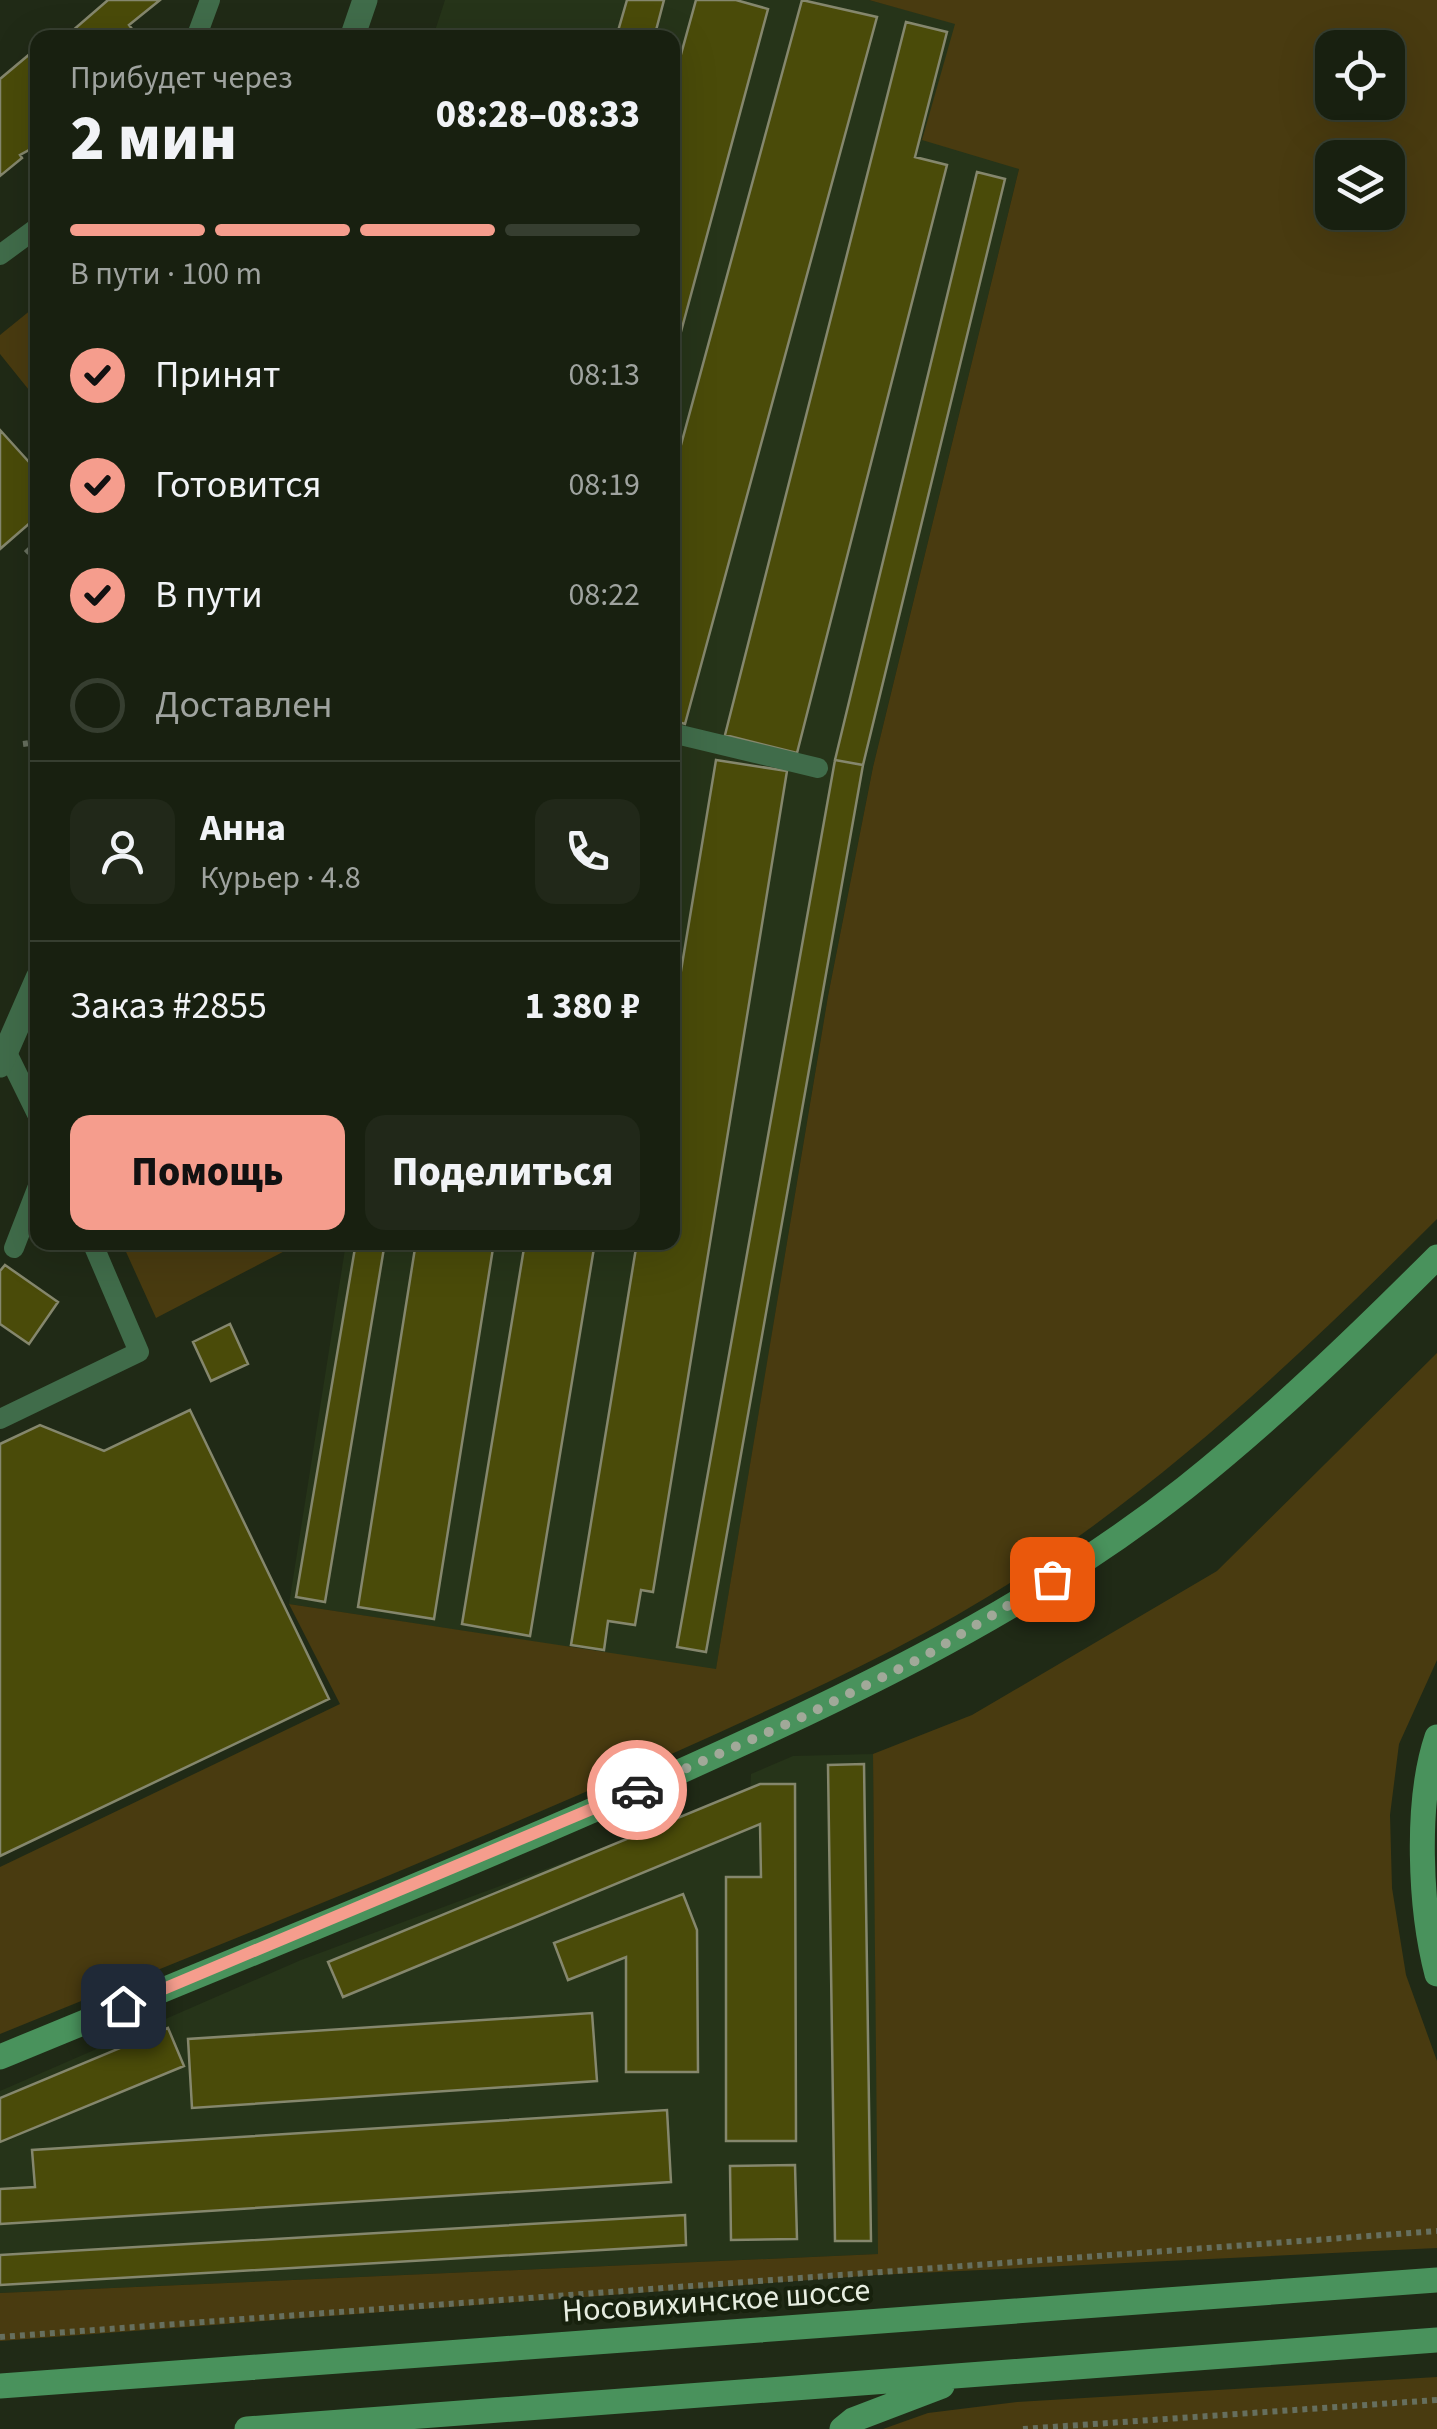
<!DOCTYPE html>
<html lang="ru">
<head>
<meta charset="utf-8">
<style>
	:root { --surface:#182010; --page:#212819; --text:#f1f3f6; --muted:#9fa39f; --line:#363e30; --accent:#f59d8d }
	body { margin:0; font-family:"Source Sans 3",sans-serif; background:var(--page); color:var(--text); height:100vh; display:flex; flex-direction:column; font-size:38px; white-space:nowrap }
	* { box-sizing:border-box; margin:0 }
	p { font-size:32px; color:var(--muted) }
	.icon { flex:none; width:55px; height:55px; fill:none; stroke:currentColor; stroke-width:2; stroke-linecap:round; stroke-linejoin:round }
	.map { position:relative; flex:1; overflow:hidden }
	.details { position:absolute; left:30px; top:30px; width:650px; height:1220px; display:flex; flex-direction:column; background:var(--surface); border-radius:20px; box-shadow:0 10px 40px #0002,0 0 0 2px var(--line) }
	.details>* { flex:none }
	.buttons { position:absolute; left:1315px; top:30px; display:grid; gap:20px }
	.buttons a { display:grid; place-items:center; width:90px; height:90px; border-radius:20px; background:var(--surface); box-shadow:0 10px 40px #0002,0 0 0 2px var(--line); font-size:50px }
	.pin { position:absolute; display:grid; place-items:center; width:85px; height:85px; color:#fff; margin:-42px; border-radius:20px; box-shadow:0 5px 15px #0006 }
	.courier { position:absolute; display:grid; place-items:center; width:100px; height:100px; margin:-50px; border:8px solid #f59d8d; border-radius:50%; background:#fff; color:#222; box-shadow:0 2px 12px #0007 }
	.head em { font-style:normal; font-weight:800 }
	.head div { display:flex; flex-direction:column-reverse }
	.head { display:flex; align-items:center; justify-content:space-between; height:170px; padding:0 40px }
	h1 { font-size:65px; font-weight:800; line-height:75px }
	.bar { display:grid; grid-template-columns:repeat(4,1fr); gap:15px 10px; align-content:center; height:120px; padding:0 40px }
	.bar i { height:12px; border-radius:8px; background:var(--line) }
	.bar .on { background:var(--accent) }
	.bar p { grid-column:span 4 }
	.line { display:flex; align-items:center; gap:25px; padding:0 40px; border-top:2px solid var(--line) }
	.line div { flex:1 }
	.round { display:grid; place-items:center; flex:none; width:105px; height:105px; border-radius:20px; background:var(--page) }
	ol { padding:0 40px; list-style:none }
	li { display:flex; align-items:center; gap:30px; height:110px }
	li p { margin-inline-start:auto }
	li .icon { padding:10px; border-radius:50%; background:var(--accent); color:#111; stroke-width:4 }
	li:last-child { color:var(--muted) }
	li i { width:55px; height:55px; border:5px solid var(--line); border-radius:50% }
	.cta { display:flex; gap:20px; margin-top:auto; padding:20px 40px }
	.cta a { flex:1; height:115px; border-radius:20px; background:var(--accent); color:#111; font-size:40px; font-weight:800; line-height:115px; text-align:center }
	.cta a+a { background:var(--page); color:var(--text) }
	.map>svg:first-child { display:block }
	.built { fill:#263419 }
	.green { fill:#493b10; fill-rule:evenodd }
	.building { fill:#4a4b09; stroke:#85876d; stroke-width:2.5 }
	.lines { fill:none; stroke-linecap:round; stroke-linejoin:round }
	.path { stroke:#666f5e; stroke-width:6; stroke-dasharray:5 5; stroke-linecap:butt }
	.service { stroke:#406c4a; stroke-width:20 }
	.tertiary { stroke:#406c4a; stroke-width:25 }
	.secondary { stroke:#49925c; stroke-width:25 }
	.done { stroke:#a1a999; stroke-width:10; stroke-dasharray:0 18 }
	.route { stroke:#f59d8d; stroke-width:12 }
	.labels { text-anchor:middle; stroke-width:8; stroke-linejoin:round; paint-order:stroke }
	.street-label { font-size:32px; fill:#e6ede0; stroke:#17210d }
</style>
</head>
<body>
<div class="map">
<svg width="1437" height="2429" viewBox="0 0 1437 2429">
	<rect width="100%" height="100%" fill="#202a16"/>
	<path class="built" d="M 445,0 L 869,0 L 955,23 L 1019,169 L 873,767 L 828,996 L 716,1670 L 289,1604 L 346,1243 L 672,1242 L 672,38 L 433,37 Z
		M 873,1754 L 879,2254 L 0,2293 L 0,2091 L 301,1960 L 750,1793 L 751,1774 L 793,1756 Z"/>
	<path class="green" d="M 869,0 L 1437,0 L 1437,1219 C 1314,1342 1189,1462 1045,1560 C 925,1642 790,1700 658,1760 C 441,1857 220,1944 0,2034 L 0,1867 L 340,1704 L 289,1604 L 716,1669 L 828,996 L 873,767 L 1019,169 L 922,140 L 955,24 ZM 1332,48 L 1388,48 L 1388,102 L 1332,102 ZM 1332,158 L 1388,158 L 1388,212 L 1332,212 Z
		M 37,305 L 37,400 L 0,354 L 0,335 Z
		M 122,1243 L 300,1243 L 156,1318 Z
		M 1437,1353 L 1437,1660 L 1399,1744 L 1390,1815 L 1392,1888 L 1406,1975 L 1437,2061 L 1437,2248 L 876,2275 L 0,2341 L 0,2293 L 878,2254 L 873,1754 L 972,1715 L 1217,1571 Z
		M 1437,2377 L 1437,2429 L 883,2429 L 928,2413 L 1017,2402 Z"/>
	<path class="building" d="M 160,0 L 129,25 L 139,38 L 64,38 L 108,0 Z
		M 627,0 L 664,0 L 654,38 L 616,38 Z
		M 696,0 L 736,0 L 768,9 L 672,365 L 672,87 Z
		M 802,0 L 877,17 L 685,724 L 672,720 L 672,478 Z
		M 906,22 L 947,32 L 915,157 L 947,165 L 797,753 L 725,735 Z
		M 31,53 L 38,59 L 38,145 L 20,155 L 22,158 L 0,176 L 0,79 Z
		M 977,172 L 1005,179 L 863,765 L 835,760 Z
		M 0,430 L 38,472 L 38,516 L 0,549 Z
		M 716,760 L 787,771 L 653,1592 L 641,1590 L 635,1625 L 608,1621 L 604,1650 L 571,1645 L 637,1242 L 672,1242 L 672,1025 Z
		M 835,760 L 863,765 L 706,1652 L 677,1647 Z
		M 356,1242 L 385,1242 L 325,1602 L 296,1597 Z
		M 416,1242 L 494,1242 L 434,1619 L 358,1607 Z
		M 525,1242 L 595,1242 L 530,1636 L 462,1624 Z
		M 5,1265 L 58,1302 L 29,1344 L 0,1324 L 0,1271 Z
		M 230,1324 L 248,1364 L 211,1381 L 193,1342 Z
		M 190,1410 L 329,1699 L 0,1856 L 0,1444 L 40,1425 L 104,1451 Z
		M 864,1764 L 871,2241 L 835,2241 L 828,1765 Z
		M 760,1784 L 795,1784 L 796,2141 L 726,2141 L 726,1877 L 761,1877 L 760,1824 L 343,1997 L 328,1962 Z
		M 683,1894 L 697,1930 L 698,2072 L 626,2072 L 626,1957 L 568,1980 L 554,1943 Z
		M 592,2013 L 597,2081 L 192,2108 L 188,2039 Z
		M 168,2028 L 184,2066 L 0,2142 L 0,2098 Z
		M 667,2110 L 671,2182 L 0,2224 L 0,2189 L 35,2187 L 32,2150 Z
		M 795,2165 L 797,2239 L 731,2240 L 730,2166 Z
		M 685,2215 L 686,2245 L 0,2285 L 0,2255 Z"/>
	<g class="lines">
		<path class="path" d="M 32,435 L 38,442
			M 26,549 L 38,561
			M 23,744 L 38,742
			M 0,2337 L 1437,2231
			M 1023,2429 L 1437,2400"/>
		<path class="service" d="M 196,38 L 210,0
			M 0,255 L 38,227
			M 672,733 L 818,768
			M 7,1053 L 38,1116
			M 14,1248 L 38,1186
			M 0,1419 L 139,1352 L 92,1242"/>
		<path class="tertiary" d="M 352,38 L 365,0
			M 0,1065 L 38,978"/>
		<path class="secondary" d="M 1437,1737 C 1415,1802 1420,1909 1437,1974
			M 0,2057 C 213,1969 428,1883 639,1790 C 829,1705 1020,1618 1185,1488 C 1274,1417 1356,1338 1437,1257
			M 0,2386 L 1437,2280
			M 247,2429 L 1437,2340
			M 842,2429 L 853,2420 L 942,2386"/>
	</g>
	<g class="lines">
		<path class="done" d="M 637,1790 L 798,1719 L 925,1656 L 1052,1579"/>
		<path class="route" d="M 123,2006 L 637,1790"/>
	</g>
	<g class="labels">
		<g class="street-label">
			<text transform="translate(716 2300) rotate(-4)" y="11">Носовихинское шоссе</text>
		</g>
	</g>
</svg>
<div class="buttons">
<a><svg class="icon" aria-label="locate" viewBox="0 0 24 24"><circle cx="12" cy="12" r="6"/><path d="M12 2v4M12 18v4M2 12h4M18 12h4"/></svg></a>
<a><svg class="icon" aria-label="layers" viewBox="0 0 24 24"><path d="M12 4l9 5-9 5-9-5zM3 14l9 5 9-5"/></svg></a>
</div>
<div class="pin" style="left:1052px;top:1579px;background:#ea580c"><svg class="icon" aria-label="bag" viewBox="0 0 24 24"><path d="M5 8h14l-1 12H6zM9 8a3 3 0 0 1 6 0"/></svg></div>
<div class="pin" style="left:123px;top:2006px;background:#1f2937"><svg class="icon" aria-label="home" viewBox="0 0 24 24"><path d="M3 11l9-7 9 7M6 9v11h12V9"/></svg></div>
<div class="courier" style="left:637px;top:1790px"><svg class="icon" aria-label="car" viewBox="0 0 24 24"><path d="M5 17H2v-5l4-1 3-4h7l3 4 3 1v5h-3M9 17h6M6 11h13"/><circle cx="7" cy="17" r="2"/><circle cx="17" cy="17" r="2"/></svg></div>
<section class="details">
<div class="head"><div><h1>2 мин</h1><p>Прибудет через</p></div><em>08:28–08:33</em></div>
<div class="bar"><i class="on"></i><i class="on"></i><i class="on"></i><i></i><p>В пути · 100 m</p></div>
<ol>
<li><svg class="icon" aria-label="check" viewBox="0 0 24 24"><path d="M5 12l5 5 9-10"/></svg>Принят<p>08:13</p></li>
<li><svg class="icon" aria-label="check" viewBox="0 0 24 24"><path d="M5 12l5 5 9-10"/></svg>Готовится<p>08:19</p></li>
<li><svg class="icon" aria-label="check" viewBox="0 0 24 24"><path d="M5 12l5 5 9-10"/></svg>В пути<p>08:22</p></li>
<li><i></i>Доставлен</li>
</ol>
<div class="line" style="height:180px"><a class="round"><svg class="icon" aria-label="person" viewBox="0 0 24 24"><circle cx="12" cy="8" r="4"/><path d="M4 21q1-7 8-7t8 7"/></svg></a><div><b>Анна</b><p>Курьер · 4.8</p></div><a class="round"><svg class="icon" aria-label="phone" viewBox="0 0 24 24"><path d="M5 4h4l2 5-3 2q2 4 5 5l2-3 5 2v4C11 20 4 13 5 4z"/></svg></a></div>
<div class="line" style="height:130px"><div>Заказ #2855</div><b>1 380 ₽</b></div>
<div class="cta"><a>Помощь</a><a>Поделиться</a></div>
</section>
</div>
</body>
</html>
